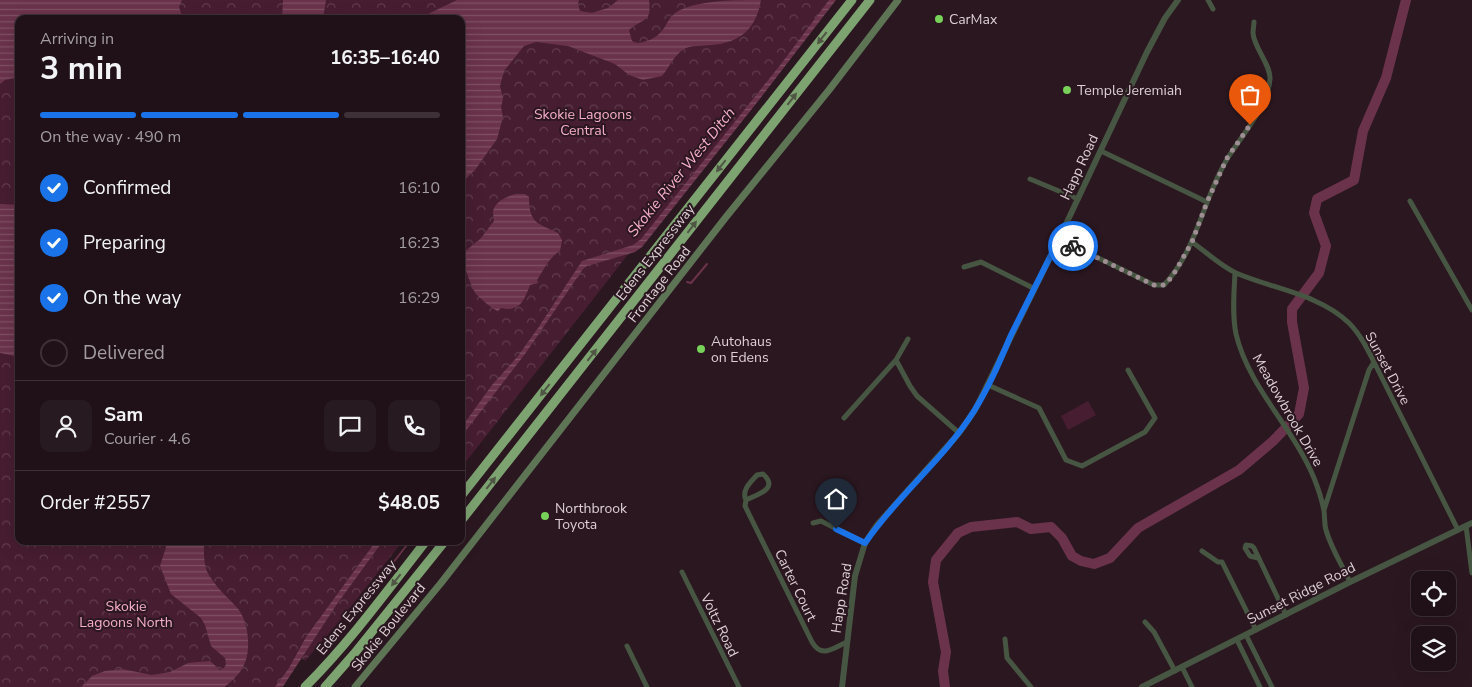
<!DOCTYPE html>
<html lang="en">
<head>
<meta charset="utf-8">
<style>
	:root { --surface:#201118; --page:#281a21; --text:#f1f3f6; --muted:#a29da2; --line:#3d3137; --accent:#1a73e8 }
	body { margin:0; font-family:"Nunito Sans",sans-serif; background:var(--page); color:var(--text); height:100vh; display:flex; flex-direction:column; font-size:19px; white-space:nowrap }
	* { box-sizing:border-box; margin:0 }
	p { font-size:16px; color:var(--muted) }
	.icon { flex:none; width:28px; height:28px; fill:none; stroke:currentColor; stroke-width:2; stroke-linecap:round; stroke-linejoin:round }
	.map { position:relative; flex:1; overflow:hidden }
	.panel { position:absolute; left:15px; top:15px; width:450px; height:530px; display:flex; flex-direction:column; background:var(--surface); border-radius:10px; box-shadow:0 5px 20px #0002,0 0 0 1px var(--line) }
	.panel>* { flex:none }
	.controls { position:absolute; left:1411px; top:571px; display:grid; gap:10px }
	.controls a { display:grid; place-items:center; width:45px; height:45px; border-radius:10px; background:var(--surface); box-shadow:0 5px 20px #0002,0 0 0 1px var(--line); font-size:25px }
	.pin { position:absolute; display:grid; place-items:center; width:42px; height:42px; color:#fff; margin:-51px -21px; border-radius:50% 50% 50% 0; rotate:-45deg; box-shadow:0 0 5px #0007 }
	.pin .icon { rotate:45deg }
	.courier { position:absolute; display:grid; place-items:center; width:50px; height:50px; margin:-25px; border:4px solid #1a73e8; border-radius:50%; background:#fff; color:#222; box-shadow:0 1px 6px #0007 }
	.overview em { font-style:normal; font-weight:700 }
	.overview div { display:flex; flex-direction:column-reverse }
	.overview { display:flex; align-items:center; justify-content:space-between; height:85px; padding:0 25px }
	h1 { font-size:32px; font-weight:700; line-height:38px }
	.bar { display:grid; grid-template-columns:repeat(4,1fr); gap:8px 5px; align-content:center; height:60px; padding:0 25px }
	.bar i { height:6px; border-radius:4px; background:var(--line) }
	.bar .on { background:var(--accent) }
	.bar p { grid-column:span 4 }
	.line { display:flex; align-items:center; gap:12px; padding:0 25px; border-top:1px solid var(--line) }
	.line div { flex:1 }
	.round { display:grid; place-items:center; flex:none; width:52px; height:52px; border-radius:10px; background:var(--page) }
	ol { padding:0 25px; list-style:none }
	li { display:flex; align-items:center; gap:15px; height:55px }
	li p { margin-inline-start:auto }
	li .icon { padding:5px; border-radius:50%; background:var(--accent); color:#fff; stroke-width:4 }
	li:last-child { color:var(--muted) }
	li i { width:28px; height:28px; border:2px solid var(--line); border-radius:50% }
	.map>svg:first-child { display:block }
	.grass { fill:#471d31 }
	.park { fill:url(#park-crowns) }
	.water { fill:url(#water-rules) }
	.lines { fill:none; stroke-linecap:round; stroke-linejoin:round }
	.stream { stroke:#6a334b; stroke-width:2 }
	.river { stroke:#6a334b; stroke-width:10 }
	.minor { stroke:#475642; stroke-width:5 }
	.tertiary { stroke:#475642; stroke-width:6 }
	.secondary { stroke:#5d7555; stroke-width:7 }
	.motorway { stroke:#7da371; stroke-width:9 }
	.oneway { fill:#505644 }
	.done { stroke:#9f8f95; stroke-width:5; stroke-dasharray:0 9 }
	.route { stroke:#1a73e8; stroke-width:6 }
	.poi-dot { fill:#78d158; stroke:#2b1720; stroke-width:2 }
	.labels { text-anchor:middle; stroke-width:4; stroke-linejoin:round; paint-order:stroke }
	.poi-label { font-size:14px; fill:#ddcfd4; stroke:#2b1720; text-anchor:start }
	.park-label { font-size:14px; fill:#f6aecb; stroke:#2b1720 }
	.street-label { font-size:14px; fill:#ddcfd4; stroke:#2b1720 }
	.water-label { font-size:15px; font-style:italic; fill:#f8b0cd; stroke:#2b1720 }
</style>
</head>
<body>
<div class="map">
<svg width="1472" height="687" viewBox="0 0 1472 687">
	<defs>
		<pattern id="park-crowns" width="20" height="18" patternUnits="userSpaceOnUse" patternTransform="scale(1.25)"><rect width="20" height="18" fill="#471d31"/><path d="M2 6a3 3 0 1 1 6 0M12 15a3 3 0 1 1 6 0" fill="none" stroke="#613d4e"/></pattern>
		<pattern id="water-rules" width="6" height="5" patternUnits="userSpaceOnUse" patternTransform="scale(1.25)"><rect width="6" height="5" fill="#6a334b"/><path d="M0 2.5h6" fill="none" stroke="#7f5064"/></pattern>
	</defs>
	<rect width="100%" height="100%" fill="#2b1720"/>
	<path class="grass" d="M 1088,401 L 1096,415 L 1068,430 L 1061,416 Z"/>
	<path class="park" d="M 0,0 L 832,0 L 665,213 L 629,253 L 605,284 L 461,468 L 461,19 L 19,19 L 19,541 L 403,541 L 337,624 L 305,661 L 299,655 L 278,687 L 0,687 Z"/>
	<path class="water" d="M 0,0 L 182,0 L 179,7 L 183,19 L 19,19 L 19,77 L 5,80 L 0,84 Z
		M 283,0 L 326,0 L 323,19 L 282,19 Z
		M 457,0 L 579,0 L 578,4 L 580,11 L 592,13 L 601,10 L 608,8 L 618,0 L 649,0 C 652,24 643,17 629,30 L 632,41 C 637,44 641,43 647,41 C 669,33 663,19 680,10 C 703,0 735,0 761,0 C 756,29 740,43 711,45 C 702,46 692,45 684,49 C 674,55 669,68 662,76 L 643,80 L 629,75 L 615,64 L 568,46 L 536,42 L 524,46 L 504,71 L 500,86 L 503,99 L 501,107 L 503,117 L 497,139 L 475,170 L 461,183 L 461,130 L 466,116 L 461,102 L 461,19 L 425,19 L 430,13 Z
		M 829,0 L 836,0 L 759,100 L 642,247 L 635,252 L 587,266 L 583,269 L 525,354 L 461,437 L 461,428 L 492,385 L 518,356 L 538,328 L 582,261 L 633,245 L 641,239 L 781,64 Z
		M 516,194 L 525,194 L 529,197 C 529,224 538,223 558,233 L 562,240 L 560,251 C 550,256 543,271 537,280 L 538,283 L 530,285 C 524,301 520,312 501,308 L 498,311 C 492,309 481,299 476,294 C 472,288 460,259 464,253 C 468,248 474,244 479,240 C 484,235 489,227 494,221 C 494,218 493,215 493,212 C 494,202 507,196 516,194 Z
		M 0,204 L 19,205 L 19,357 L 0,353 Z
		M 164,541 L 204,541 C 204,554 203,568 211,578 C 218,590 230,599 239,610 C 243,616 246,624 247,631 C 251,656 245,672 224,687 L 81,687 L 92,676 L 105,671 L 122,669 L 152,675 L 170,672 L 188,663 L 210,661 L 220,670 L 224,668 L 226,664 L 225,658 L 211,646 L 205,625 L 201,618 L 171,594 L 160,566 L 166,547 Z
		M 376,541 L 383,541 L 337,604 L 284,685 L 282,687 L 275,687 L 289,668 L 306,637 Z"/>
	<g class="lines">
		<path class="stream" d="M 687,282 L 691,283 L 707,264
			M 389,568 L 410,541"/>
		<path class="river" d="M 945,687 L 943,671 L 946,652 L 933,582 L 936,560 L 958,533 L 971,527 L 1017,522 L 1031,529 L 1051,527 L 1062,538 L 1072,556 L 1081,561 L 1094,564 L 1110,558 L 1138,528 L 1239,470 L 1273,441 L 1299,414 L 1304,388 L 1292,322 L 1292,309 L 1319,273 L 1326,246 L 1314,213 L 1317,199 L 1354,180 L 1363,131 L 1386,78 L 1406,0"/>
		<path class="minor" d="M 1208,0 L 1213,9
			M 1101,151 L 1207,202
			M 1030,179 L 1078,199
			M 1410,201 L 1472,310
			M 1059,239 L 1154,285 L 1164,285 C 1198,249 1203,197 1229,156 C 1243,134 1268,106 1270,79 C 1271,65 1254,48 1253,33 C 1253,29 1254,25 1254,22
			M 1192,242 C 1206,252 1221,266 1236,273 C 1273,289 1319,294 1349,323 C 1360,334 1367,348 1374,362 L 1458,530
			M 964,267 L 981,262 L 1033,288
			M 1235,273 C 1234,292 1232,314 1236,334 C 1249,388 1293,427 1314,478 C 1318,488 1322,500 1324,511 C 1325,517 1324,523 1326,530 C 1331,548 1342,565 1350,582
			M 896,360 L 910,386 L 917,396 L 959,433
			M 988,385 L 1039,408 L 1066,460 L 1082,466 L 1145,432 L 1155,418 L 1128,370
			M 844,418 L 896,360 L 908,339
			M 746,500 C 756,495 780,489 763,474 L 757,475 C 751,482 741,490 746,500 L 745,506 L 812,642 C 822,659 833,648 847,642
			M 1324,510 L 1369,370 L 1374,362
			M 813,523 L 821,521 L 865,543
			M 1466,526 L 1472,573
			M 1202,551 L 1218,562 L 1222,562 L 1256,630
			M 1258,558 L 1250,556 L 1245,548 L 1246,545 L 1252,546 L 1254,548 L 1286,615
			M 682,572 L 739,687
			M 1145,622 L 1154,632 L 1175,671
			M 1246,635 L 1272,687
			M 1005,639 L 1007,658 L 1031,687
			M 1237,640 L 1260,687
			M 627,646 L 647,687
			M 1182,667 L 1192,687"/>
		<path class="tertiary" d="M 842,687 L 855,576 L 865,543 L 877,525 L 959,433 L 975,410 L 1059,239 L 1147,52 L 1165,18 L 1178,0
			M 1142,687 L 1350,582 L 1472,523"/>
		<path class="secondary" d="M 355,687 L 441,583 L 726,217 L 829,90 L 898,0"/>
		<path class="motorway" d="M 461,496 L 852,0
			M 461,521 L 870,0
			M 305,687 C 350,642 387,591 426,541
			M 325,687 L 354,654 L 445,541"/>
	</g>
	<defs><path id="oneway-solid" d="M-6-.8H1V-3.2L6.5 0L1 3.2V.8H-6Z" transform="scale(1.25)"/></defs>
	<g class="oneway">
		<use href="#oneway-solid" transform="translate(822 38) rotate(128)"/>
		<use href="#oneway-solid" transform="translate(792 99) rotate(-52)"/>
		<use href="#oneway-solid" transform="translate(721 166) rotate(128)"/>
		<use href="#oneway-solid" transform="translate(692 227) rotate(-52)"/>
		<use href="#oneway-solid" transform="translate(592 355) rotate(-52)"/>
		<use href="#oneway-solid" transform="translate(545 390) rotate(128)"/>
		<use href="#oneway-solid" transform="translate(491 483) rotate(-52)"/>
		<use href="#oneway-solid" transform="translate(396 580) rotate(128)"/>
	</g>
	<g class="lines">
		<path class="done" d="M 1073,246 L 1154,285 L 1164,285 L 1172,277 L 1192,242 L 1207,202 L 1227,158 L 1250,125"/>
		<path class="route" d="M 836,529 L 865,543 C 897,496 944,459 974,411 C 989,387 1000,361 1011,335 C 1027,303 1043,271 1059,239 L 1073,246"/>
	</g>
	<g class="poi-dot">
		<circle cx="939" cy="19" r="5"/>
		<circle cx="1067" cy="90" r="5"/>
		<circle cx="701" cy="349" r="5"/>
		<circle cx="545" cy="516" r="5"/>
	</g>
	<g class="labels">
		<g class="poi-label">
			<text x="949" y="24">CarMax</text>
			<text x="1077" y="95">Temple Jeremiah</text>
			<text x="711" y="346">Autohaus<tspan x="711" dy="16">on Edens</tspan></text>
			<text x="555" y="513">Northbrook<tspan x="555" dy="16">Toyota</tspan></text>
		</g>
		<g class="park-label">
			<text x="583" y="119">Skokie Lagoons<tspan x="583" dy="16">Central</tspan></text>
			<text x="126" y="611">Skokie<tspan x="126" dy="16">Lagoons North</tspan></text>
		</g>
		<g class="street-label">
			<text transform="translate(1079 167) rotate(-65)" y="5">Happ Road</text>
			<text transform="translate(655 252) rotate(-52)" y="5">Edens Expressway</text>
			<text transform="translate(659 284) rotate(-52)" y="5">Frontage Road</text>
			<text transform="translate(1388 368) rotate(62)" y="5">Sunset Drive</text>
			<text transform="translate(1288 410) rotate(60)" y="5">Meadowbrook Drive</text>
			<text transform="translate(796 585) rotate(64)" y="5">Carter Court</text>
			<text transform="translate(1301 593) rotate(-27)" y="5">Sunset Ridge Road</text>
			<text transform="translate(841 598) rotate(-81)" y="5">Happ Road</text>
			<text transform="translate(356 607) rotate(-51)" y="5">Edens Expressway</text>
			<text transform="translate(720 625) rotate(64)" y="5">Voltz Road</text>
			<text transform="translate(388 627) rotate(-51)" y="5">Skokie Boulevard</text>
		</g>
		<g class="water-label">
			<text transform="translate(681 172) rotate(-51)" y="5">Skokie River West Ditch</text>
		</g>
	</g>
</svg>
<div class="controls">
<a><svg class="icon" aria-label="locate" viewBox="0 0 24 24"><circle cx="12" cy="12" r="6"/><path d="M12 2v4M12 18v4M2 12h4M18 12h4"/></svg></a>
<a><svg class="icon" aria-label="layers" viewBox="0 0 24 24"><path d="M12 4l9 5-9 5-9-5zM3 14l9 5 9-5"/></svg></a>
</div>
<div class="pin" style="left:1250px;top:125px;background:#ea580c"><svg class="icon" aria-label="bag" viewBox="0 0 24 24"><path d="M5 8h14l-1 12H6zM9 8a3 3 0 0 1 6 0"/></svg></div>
<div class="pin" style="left:836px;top:529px;background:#1f2937"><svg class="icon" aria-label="home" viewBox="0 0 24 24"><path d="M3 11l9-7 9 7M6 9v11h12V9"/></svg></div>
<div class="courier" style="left:1073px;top:246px"><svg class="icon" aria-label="bike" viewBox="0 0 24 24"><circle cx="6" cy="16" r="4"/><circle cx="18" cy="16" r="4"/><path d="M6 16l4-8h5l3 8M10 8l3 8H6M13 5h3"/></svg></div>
<section class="panel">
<div class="overview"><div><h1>3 min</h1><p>Arriving in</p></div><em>16:35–16:40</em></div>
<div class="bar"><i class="on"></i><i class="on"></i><i class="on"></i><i></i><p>On the way · 490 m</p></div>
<ol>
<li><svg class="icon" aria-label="check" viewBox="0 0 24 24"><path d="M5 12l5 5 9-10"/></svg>Confirmed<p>16:10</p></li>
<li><svg class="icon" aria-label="check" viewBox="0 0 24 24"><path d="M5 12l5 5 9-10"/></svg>Preparing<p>16:23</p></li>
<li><svg class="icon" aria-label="check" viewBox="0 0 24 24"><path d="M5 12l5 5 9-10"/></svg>On the way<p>16:29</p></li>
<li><i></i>Delivered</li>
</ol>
<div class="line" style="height:90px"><a class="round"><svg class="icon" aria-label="person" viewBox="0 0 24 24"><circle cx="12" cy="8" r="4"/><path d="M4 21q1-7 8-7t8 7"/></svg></a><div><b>Sam</b><p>Courier · 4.6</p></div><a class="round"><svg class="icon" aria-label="chat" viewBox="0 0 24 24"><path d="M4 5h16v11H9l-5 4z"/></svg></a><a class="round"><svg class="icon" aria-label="phone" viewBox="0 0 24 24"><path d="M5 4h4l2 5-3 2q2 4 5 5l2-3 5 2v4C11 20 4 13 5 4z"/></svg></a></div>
<div class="line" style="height:65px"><div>Order #2557</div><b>$48.05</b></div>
</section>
</div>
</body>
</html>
